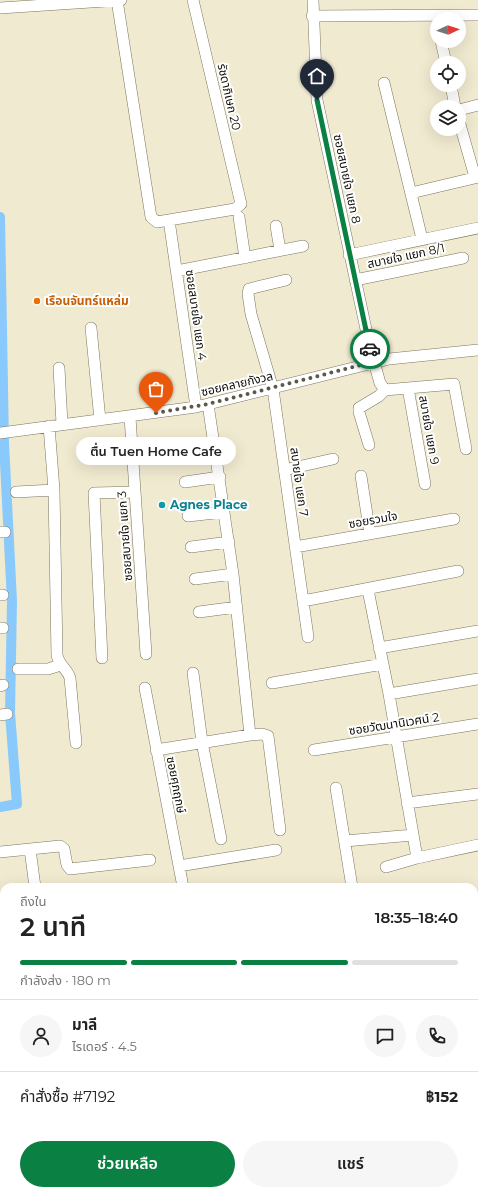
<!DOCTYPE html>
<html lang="th">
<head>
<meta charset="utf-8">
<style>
	:root { --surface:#fff; --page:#f6f6f6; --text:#222; --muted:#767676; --line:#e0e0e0; --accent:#0b8043 }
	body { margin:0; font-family:Montserrat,"Noto Sans Thai",sans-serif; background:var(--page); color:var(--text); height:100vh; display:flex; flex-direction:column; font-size:15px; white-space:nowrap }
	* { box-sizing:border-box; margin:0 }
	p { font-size:13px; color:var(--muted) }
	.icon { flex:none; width:22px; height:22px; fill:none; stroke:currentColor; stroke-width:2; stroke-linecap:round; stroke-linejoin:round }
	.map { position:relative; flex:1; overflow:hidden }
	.panel { position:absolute; left:0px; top:883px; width:478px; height:312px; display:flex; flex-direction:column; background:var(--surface); border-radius:12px 12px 0 0; box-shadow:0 4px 16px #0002 }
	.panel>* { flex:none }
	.needle { width:26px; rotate:86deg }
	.buttons { position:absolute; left:430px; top:12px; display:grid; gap:8px }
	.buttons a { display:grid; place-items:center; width:36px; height:36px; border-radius:50%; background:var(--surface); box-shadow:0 4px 16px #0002; font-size:20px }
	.pin { position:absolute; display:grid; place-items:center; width:34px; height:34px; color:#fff; margin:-41px -17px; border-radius:50% 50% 50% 0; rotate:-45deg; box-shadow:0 0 4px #0007 }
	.pin .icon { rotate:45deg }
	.courier { position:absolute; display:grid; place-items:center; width:40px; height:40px; margin:-20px; border:3px solid #0b8043; border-radius:50%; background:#fff; color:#222; box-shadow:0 1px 5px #0007 }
	.bubble { position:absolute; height:28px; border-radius:14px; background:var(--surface); box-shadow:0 4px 16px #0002; font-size:13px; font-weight:600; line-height:28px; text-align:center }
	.overview em { font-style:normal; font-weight:600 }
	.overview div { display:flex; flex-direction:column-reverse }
	.overview { display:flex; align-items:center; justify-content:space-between; height:68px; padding:0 20px }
	h1 { font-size:26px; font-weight:600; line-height:30px }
	.bar { display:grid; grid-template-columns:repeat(4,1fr); gap:6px 4px; align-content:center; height:48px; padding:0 20px }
	.bar i { height:5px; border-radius:3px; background:var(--line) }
	.bar .active { background:var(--accent) }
	.bar p { grid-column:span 4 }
	.line { display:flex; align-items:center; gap:10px; padding:0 20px; border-top:1px solid var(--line) }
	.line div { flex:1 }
	.round { display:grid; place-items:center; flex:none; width:42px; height:42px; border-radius:21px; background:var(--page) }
	.action { display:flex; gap:8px; margin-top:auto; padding:8px 20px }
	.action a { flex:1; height:46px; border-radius:24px; background:var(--accent); color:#fff; font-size:16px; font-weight:600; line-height:46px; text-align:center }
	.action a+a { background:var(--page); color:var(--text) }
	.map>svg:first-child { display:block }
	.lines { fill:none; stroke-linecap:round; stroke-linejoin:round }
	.canal { stroke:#89c9fc; stroke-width:10 }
	.street-casing { stroke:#7b765f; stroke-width:12 }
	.street { stroke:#fff; stroke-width:11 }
	.done { stroke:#5c594b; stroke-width:4; stroke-dasharray:0 7.2 }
	.route { stroke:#0b8043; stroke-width:5 }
	.food-dot { fill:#e8710a; stroke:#fff; stroke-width:1.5 }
	.culture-dot { fill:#0f9aa8; stroke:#fff; stroke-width:1.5 }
	.labels { text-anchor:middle; stroke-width:4; stroke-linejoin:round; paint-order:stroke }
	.street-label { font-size:12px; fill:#0d0b04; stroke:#fff }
	.food-label { font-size:12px; font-weight:bold; fill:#c56008; stroke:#fff; text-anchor:start }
	.culture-label { font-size:12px; font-weight:bold; fill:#0d838f; stroke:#fff; text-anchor:start }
</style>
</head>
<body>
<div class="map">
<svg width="478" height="1195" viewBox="0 0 478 1195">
	<rect width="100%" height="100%" fill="#f0ead0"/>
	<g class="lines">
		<path class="canal" d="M 0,217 L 4,443 L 12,601 L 10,713 L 17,804 L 0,807"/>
		<g class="street-casing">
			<path id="street" d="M 117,0 L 151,217 L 157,222 L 235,209 L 241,204 L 193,0
				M 313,0 L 317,100 L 373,362
				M 0,8 L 121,0
				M 312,16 L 478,15
				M 441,41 L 446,63
				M 384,83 L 422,239
				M 451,85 L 455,107
				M 459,110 L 478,105
				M 459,121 L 475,177
				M 411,193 L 478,177
				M 239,217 L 245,258
				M 276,226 L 280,250
				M 170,227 L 196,407
				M 349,255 L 478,228
				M 177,271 L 303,246
				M 286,280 L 253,288 L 249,289 L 248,294 L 251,314 L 273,389 L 303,601 L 458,571
				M 355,280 L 463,258
				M 91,328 L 100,420
				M 374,362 L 380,383 L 385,390 L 408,388 L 425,484
				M 59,368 L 62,424
				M 408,388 L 454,384 L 466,449
				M 208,404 L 233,574 L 250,735
				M 130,417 L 146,654
				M 0,433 L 196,407 L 389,359 L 478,350
				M 369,445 L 359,412 L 359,408 L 379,396 L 385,390
				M 180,447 L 214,444
				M 284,470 L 333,459
				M 361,476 L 370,534
				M 185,482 L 220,477
				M 54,490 L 57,655 C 59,666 67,668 70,678 L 76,743
				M 16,492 L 54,490 L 49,426
				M 188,516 L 224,512
				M 0,532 L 5,532
				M 191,547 L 229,542
				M 295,547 L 454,519
				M 195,579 L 233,574
				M 368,590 L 389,694 L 417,858
				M 0,595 L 3,595
				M 303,601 L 308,637
				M 199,612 L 237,607
				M 0,628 L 3,628
				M 379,648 L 478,631
				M 102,658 L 94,493 L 135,492
				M 18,669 L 48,669 L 61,665
				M 193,673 L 202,742 L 221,839
				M 272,683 L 383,664
				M 0,686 L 3,685
				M 145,688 L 183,887
				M 389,694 L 478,679
				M 0,715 L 7,714
				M 156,750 L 250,735 L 262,734 L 268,736 L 280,830
				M 314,750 L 478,724
				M 336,788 L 352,887
				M 407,803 L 478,794
				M 345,841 L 413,835
				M 30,849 L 35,887
				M 0,852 L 60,846 L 64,849 L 67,865 L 70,869 L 150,860
				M 179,866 L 276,850
				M 386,867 L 417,858 L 478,845
				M 474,913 L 478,912
				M 0,920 L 4,920
				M 0,987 L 4,987
				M 474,998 L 478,997
				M 0,1054 L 4,1053
				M 474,1088 L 478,1086
				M 0,1122 L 4,1122
				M 0,1183 L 4,1183
				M 253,1191 L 253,1195
				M 314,1191 L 314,1195
				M 395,1191 L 396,1195"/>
		</g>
		<use href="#street" class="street"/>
	</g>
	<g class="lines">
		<path class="done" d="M 156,413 L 208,404 L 373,362 L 370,349"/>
		<path class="route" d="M 317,100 L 370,349"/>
	</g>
	<circle class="food-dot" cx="37" cy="301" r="4"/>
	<circle class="culture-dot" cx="162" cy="505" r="4"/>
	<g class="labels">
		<g class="street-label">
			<text transform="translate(229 97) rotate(77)" y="4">รัชดาภิเษก 20</text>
			<text transform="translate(347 179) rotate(78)" y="4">ซอยสบายใจ แยก 8</text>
			<text transform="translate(406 256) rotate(-12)" y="4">สบายใจ แยก 8/1</text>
			<text transform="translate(196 315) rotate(82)" y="4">ซอยสบายใจ แยก 4</text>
			<text transform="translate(237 384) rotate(-13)" y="4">ซอยคลายกังวล</text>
			<text transform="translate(429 430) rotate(80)" y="4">สบายใจ แยก 9</text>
			<text transform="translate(299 482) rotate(82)" y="4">สบายใจ แยก 7</text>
			<text transform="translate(373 520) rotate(-10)" y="4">ซอยรวมใจ</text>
			<text transform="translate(125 536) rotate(-94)" y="4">ซอยสบายใจ แยก 3</text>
			<text transform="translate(394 724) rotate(-9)" y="4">ซอยวัฒนานิเวศน์ 2</text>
			<text transform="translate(176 785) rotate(79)" y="4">ซอยศุภฤกษ์</text>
		</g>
		<g class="food-label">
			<text x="45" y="305">เรือนจันทร์แหล่ม</text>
		</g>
		<g class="culture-label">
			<text x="170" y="509">Agnes Place</text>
		</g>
	</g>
</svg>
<div class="buttons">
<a><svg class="needle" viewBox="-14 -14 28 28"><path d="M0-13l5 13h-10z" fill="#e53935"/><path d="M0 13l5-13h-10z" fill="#767676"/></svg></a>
<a><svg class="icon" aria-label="locate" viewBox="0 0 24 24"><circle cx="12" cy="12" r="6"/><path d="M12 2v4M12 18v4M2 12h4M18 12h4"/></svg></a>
<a><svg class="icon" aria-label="layers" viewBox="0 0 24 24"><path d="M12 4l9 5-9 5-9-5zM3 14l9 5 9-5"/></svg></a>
</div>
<div class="pin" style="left:156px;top:413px;background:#ea580c"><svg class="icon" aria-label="bag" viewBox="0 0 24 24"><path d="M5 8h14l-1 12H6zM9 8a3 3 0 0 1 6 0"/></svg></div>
<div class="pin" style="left:317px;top:100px;background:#1f2937"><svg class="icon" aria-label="home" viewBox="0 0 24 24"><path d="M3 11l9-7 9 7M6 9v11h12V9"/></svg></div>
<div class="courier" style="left:370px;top:349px"><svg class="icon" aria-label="car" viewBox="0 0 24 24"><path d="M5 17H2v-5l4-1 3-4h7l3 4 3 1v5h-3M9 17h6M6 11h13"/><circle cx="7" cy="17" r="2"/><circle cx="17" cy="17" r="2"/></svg></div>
<div class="bubble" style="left:76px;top:437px;width:160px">ตื่น Tuen Home Cafe</div>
<section class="panel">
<div class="overview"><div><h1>2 นาที</h1><p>ถึงใน</p></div><em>18:35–18:40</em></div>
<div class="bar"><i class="active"></i><i class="active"></i><i class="active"></i><i></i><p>กำลังส่ง · 180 m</p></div>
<div class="line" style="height:72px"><a class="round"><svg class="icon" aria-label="person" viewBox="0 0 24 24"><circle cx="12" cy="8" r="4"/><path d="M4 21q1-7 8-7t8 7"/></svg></a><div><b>มาลี</b><p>ไรเดอร์ · 4.5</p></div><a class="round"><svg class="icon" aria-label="chat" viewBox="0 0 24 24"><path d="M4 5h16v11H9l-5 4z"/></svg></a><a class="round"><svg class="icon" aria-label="phone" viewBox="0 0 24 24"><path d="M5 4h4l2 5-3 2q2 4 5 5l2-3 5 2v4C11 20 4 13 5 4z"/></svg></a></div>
<div class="line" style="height:52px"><div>คำสั่งซื้อ #7192</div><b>฿152</b></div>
<div class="action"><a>ช่วยเหลือ</a><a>แชร์</a></div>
</section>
</div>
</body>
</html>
